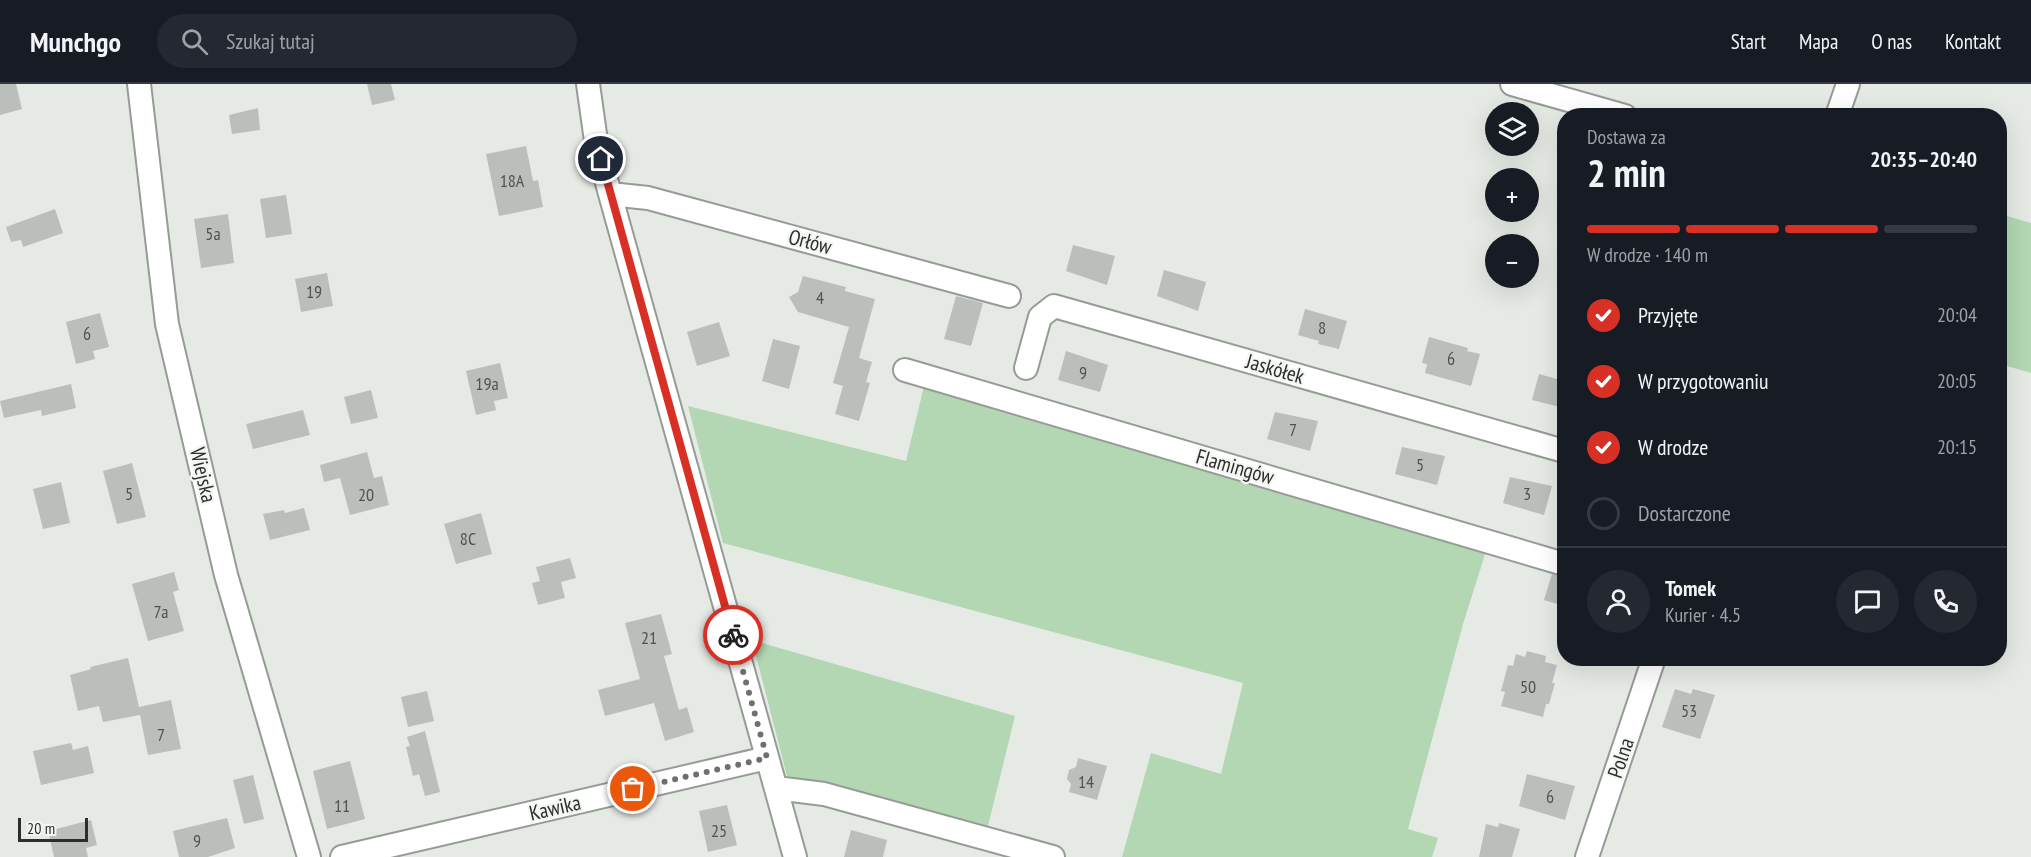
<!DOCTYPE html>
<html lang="pl">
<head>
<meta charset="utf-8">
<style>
	:root { --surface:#171b24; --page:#242831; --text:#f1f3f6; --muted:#9ea1a6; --line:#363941; --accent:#d93025 }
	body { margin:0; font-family:"PT Sans Narrow",sans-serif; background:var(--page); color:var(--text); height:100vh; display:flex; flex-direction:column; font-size:22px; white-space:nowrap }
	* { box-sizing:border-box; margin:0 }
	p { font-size:20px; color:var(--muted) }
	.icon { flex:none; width:33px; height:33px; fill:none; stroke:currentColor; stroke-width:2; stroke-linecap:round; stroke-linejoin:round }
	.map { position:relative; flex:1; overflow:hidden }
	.panel { position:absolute; left:1557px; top:24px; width:450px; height:558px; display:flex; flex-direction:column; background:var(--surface); border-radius:24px; box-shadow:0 6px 24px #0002 }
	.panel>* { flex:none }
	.buttons { position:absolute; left:1485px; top:18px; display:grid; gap:12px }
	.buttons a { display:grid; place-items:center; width:54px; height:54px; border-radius:50%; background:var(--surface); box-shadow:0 6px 24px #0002; font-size:30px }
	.scale { position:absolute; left:18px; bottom:15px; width:70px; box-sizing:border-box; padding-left:6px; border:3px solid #2c2e2c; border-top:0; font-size:16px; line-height:21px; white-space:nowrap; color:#2c2e2c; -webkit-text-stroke:4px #f3f7f3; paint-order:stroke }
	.pin { position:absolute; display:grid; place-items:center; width:51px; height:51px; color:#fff; margin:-26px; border:3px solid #fff; border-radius:50%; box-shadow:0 2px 6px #0007 }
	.courier { position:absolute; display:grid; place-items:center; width:60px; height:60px; margin:-30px; border:4px solid #d93025; border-radius:50%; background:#fff; color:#222; box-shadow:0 2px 8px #0007 }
	.head em { font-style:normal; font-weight:700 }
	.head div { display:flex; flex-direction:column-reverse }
	.head { display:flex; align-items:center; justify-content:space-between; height:102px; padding:0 30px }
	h1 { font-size:39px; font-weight:700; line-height:45px }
	.bar { display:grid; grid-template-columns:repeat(4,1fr); gap:9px 6px; align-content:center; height:72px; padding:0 30px }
	.bar i { height:8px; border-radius:4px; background:var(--line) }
	.bar .on { background:var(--accent) }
	.bar p { grid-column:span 4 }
	.line { display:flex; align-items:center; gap:15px; padding:0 30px; border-top:2px solid var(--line) }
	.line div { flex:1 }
	.round { display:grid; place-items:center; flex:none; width:63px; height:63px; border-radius:32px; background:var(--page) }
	ol { padding:0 30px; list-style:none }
	li { display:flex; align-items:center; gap:18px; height:66px }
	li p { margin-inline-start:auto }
	li .icon { padding:6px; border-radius:50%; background:var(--accent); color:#fff; stroke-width:4 }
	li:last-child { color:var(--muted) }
	li i { width:33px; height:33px; border:3px solid var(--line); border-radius:50% }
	header { display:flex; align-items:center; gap:36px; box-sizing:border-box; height:84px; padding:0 30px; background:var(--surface); border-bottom:2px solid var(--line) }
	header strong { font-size:28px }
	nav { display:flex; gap:33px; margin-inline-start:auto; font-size:21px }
	.search { width:420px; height:54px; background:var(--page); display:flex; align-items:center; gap:15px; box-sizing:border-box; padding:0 21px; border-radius:33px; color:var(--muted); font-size:22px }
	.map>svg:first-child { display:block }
	.green { fill:#b2d7b2 }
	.building { fill:#bbbfbb }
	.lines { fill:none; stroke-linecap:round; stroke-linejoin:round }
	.minor-casing { stroke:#969b96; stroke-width:26 }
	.minor { stroke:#fff; stroke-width:22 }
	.done { stroke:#6d706d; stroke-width:6; stroke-dasharray:0 10.8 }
	.route { stroke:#d93025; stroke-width:8 }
	.labels { text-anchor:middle; stroke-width:4.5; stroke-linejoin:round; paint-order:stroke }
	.number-label { font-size:18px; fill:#505250 }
	.street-label { font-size:21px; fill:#2c2e2c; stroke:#f3f7f3 }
</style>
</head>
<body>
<header>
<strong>Munchgo</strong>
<div class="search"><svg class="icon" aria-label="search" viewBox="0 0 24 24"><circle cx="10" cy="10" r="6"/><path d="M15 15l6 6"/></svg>Szukaj tutaj</div>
<nav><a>Start</a><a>Mapa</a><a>O nas</a><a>Kontakt</a></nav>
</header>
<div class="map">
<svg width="2031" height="773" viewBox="0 0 2031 773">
	<rect width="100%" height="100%" fill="#e6eae5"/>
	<path class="green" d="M 2000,130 L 2031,139 L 2031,289 L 2000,280 Z
		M 924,302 L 1487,464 L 1463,540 L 1408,745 L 1438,754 L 1432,773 L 1122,773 L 1151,669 L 1221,690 L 1243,599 L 723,459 L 688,322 L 906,377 Z
		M 752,556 L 1015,632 L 988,742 L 787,692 Z"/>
	<path class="building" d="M 0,0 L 16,0 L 22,25 L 0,31 Z
		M 367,0 L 391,0 L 395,16 L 372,21 Z
		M 258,24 L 260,46 L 232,50 L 229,31 Z
		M 526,62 L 533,97 L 538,96 L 543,123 L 499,132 L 486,70 Z
		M 286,111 L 292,150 L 266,154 L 260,115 Z
		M 55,125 L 63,149 L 23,163 L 21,156 L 11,158 L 6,143 Z
		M 228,130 L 234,179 L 201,184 L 194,135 Z
		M 1073,161 L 1115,172 L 1107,201 L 1066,187 Z
		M 1164,186 L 1206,198 L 1198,227 L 1157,212 Z
		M 327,189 L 333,222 L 301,228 L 295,195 Z
		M 803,192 L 846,203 L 845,207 L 875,215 L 859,274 L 872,278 L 866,298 L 870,299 L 859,337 L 835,330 L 843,302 L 833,299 L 849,243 L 798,228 L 789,213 L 798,208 Z
		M 956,212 L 983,219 L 971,262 L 944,255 Z
		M 1305,225 L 1347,237 L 1339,265 L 1318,260 L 1319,257 L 1298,251 Z
		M 100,229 L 109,263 L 93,267 L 95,275 L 76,280 L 66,238 Z
		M 719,238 L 730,272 L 697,282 L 687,248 Z
		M 1429,253 L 1468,264 L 1467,267 L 1480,270 L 1471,302 L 1425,289 L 1427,280 L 1422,279 Z
		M 773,255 L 800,262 L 789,305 L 762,297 Z
		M 1066,267 L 1108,281 L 1100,308 L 1058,296 Z
		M 500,279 L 508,314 L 494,317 L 496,326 L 476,331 L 466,287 Z
		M 1539,290 L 1564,297 L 1564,324 L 1532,316 Z
		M 71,300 L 76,324 L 42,332 L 41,326 L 4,334 L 0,317 Z
		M 371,306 L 378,334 L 351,340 L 344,313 Z
		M 303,326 L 310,351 L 253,365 L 246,340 Z
		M 1275,328 L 1318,337 L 1310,367 L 1267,355 Z
		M 1402,363 L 1445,372 L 1437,401 L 1395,390 Z
		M 367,368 L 374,394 L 382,392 L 389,421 L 350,431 L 340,394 L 324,398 L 320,381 Z
		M 132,379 L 146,433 L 117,440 L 103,387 Z
		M 1510,393 L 1552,402 L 1544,431 L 1503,419 Z
		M 61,398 L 70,439 L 43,445 L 33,405 Z
		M 304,424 L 310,446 L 270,456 L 263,430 L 284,426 L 285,429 Z
		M 481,429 L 492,470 L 456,480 L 444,440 Z
		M 570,474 L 576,494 L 561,498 L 565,514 L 538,521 L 532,499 L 540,497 L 536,483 Z
		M 174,488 L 179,506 L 173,508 L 184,547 L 148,557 L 132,500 Z
		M 1552,490 L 1564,493 L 1564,522 L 1544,516 Z
		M 661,530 L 672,570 L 664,572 L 679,626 L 687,623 L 694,648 L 665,657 L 654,619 L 605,632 L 598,606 L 640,595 L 625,539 Z
		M 1527,567 L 1546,572 L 1545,578 L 1557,581 L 1552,599 L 1555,599 L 1549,620 L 1546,620 L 1543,633 L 1501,622 L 1505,608 L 1501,607 L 1508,581 L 1513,582 L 1516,570 L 1525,573 Z
		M 128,574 L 139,623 L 171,616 L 181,665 L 148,671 L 140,631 L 103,638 L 99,622 L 78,627 L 70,591 L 91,585 L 90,583 Z
		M 1675,605 L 1691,610 L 1693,605 L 1715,611 L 1700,655 L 1662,643 Z
		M 427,607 L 434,637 L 408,643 L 401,613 Z
		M 425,647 L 440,708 L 425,712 L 419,690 L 413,692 L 406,663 L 410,662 L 407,653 Z
		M 71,659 L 73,666 L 88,662 L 94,689 L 41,701 L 33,667 Z
		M 1078,674 L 1107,682 L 1097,716 L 1069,708 L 1071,700 L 1067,695 L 1069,686 L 1076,683 Z
		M 350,677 L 365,735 L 327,745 L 313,687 Z
		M 1527,690 L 1575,702 L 1565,736 L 1519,722 Z
		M 253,691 L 264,735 L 244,740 L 233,696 Z
		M 727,721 L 737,761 L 708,768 L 699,727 Z
		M 227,734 L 235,764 L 208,773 L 179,773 L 173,747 Z
		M 91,736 L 97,761 L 86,764 L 88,773 L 54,773 L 48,747 Z
		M 1499,739 L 1520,745 L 1512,773 L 1479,773 L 1486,740 L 1498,743 Z
		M 851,746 L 887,756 L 883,773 L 844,773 Z"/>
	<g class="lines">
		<g class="minor-casing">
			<path id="minor" d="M 139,0 L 167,240 L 226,491 L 309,773
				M 588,0 L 596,57 L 610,110 L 795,773
				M 1512,0 L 1625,32
				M 1837,32 L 1848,0
				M 610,110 L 648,114 L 1009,212
				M 1026,284 L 1040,233 L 1054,222 L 1564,367
				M 905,286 L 1564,480
				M 776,704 L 824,710 L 1053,773
				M 342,773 L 767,674
				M 1587,773 L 1654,574"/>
		</g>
		<use href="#minor" class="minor"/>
	</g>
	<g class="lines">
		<path class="done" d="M 633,705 L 767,674 L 733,551"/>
		<path class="route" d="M 601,75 L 733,551"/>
	</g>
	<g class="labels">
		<g class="number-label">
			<text x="512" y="103">18A</text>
			<text x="213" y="156">5a</text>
			<text x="314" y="214">19</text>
			<text x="820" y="220">4</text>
			<text x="1322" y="250">8</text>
			<text x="87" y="256">6</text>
			<text x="1451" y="281">6</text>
			<text x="1083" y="295">9</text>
			<text x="487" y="306">19a</text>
			<text x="1293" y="352">7</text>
			<text x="1420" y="387">5</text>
			<text x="129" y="416">5</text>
			<text x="1527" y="416">3</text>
			<text x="366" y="417">20</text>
			<text x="468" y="461">8C</text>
			<text x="161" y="534">7a</text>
			<text x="649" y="560">21</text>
			<text x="1528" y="609">50</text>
			<text x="1689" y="633">53</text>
			<text x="161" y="657">7</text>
			<text x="1086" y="704">14</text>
			<text x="1550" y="719">6</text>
			<text x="342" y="728">11</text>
			<text x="719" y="753">25</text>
			<text x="197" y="763">9</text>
		</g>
		<g class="street-label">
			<text transform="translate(810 158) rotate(15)" y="7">Orłów</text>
			<text transform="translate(1275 285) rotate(16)" y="7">Jaskółek</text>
			<text transform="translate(1235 383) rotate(16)" y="7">Flamingów</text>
			<text transform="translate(203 391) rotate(77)" y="7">Wiejska</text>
			<text transform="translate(1621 674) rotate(-71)" y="7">Polna</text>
			<text transform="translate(555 724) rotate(-13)" y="7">Kawika</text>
		</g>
	</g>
</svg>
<div class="buttons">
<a><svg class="icon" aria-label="layers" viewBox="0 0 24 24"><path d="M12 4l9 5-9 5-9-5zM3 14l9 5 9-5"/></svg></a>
<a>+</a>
<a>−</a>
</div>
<div class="scale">20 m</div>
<div class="pin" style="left:633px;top:705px;background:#ea580c"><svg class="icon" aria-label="bag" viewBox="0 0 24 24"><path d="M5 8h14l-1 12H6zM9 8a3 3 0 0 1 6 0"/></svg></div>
<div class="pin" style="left:601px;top:75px;background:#1f2937"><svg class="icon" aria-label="home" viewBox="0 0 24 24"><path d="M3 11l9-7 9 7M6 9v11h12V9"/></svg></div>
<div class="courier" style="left:733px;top:551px"><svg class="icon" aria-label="bike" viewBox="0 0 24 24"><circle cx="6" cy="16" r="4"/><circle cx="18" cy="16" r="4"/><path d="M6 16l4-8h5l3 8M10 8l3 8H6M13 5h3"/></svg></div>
<section class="panel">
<div class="head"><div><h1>2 min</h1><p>Dostawa za</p></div><em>20:35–20:40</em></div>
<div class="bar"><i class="on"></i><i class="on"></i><i class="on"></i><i></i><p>W drodze · 140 m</p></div>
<ol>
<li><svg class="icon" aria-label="check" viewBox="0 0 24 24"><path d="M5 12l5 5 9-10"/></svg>Przyjęte<p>20:04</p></li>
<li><svg class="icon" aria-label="check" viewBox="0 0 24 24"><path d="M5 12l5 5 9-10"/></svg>W przygotowaniu<p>20:05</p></li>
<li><svg class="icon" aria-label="check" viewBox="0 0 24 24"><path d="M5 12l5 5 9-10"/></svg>W drodze<p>20:15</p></li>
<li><i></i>Dostarczone</li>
</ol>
<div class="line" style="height:108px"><a class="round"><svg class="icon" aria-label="person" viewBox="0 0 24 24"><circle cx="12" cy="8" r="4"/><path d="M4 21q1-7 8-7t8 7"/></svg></a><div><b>Tomek</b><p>Kurier · 4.5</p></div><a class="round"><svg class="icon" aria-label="chat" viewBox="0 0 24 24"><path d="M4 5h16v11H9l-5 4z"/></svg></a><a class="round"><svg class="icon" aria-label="phone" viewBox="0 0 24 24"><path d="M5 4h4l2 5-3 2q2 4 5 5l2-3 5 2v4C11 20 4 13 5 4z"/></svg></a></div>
</section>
</div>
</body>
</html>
